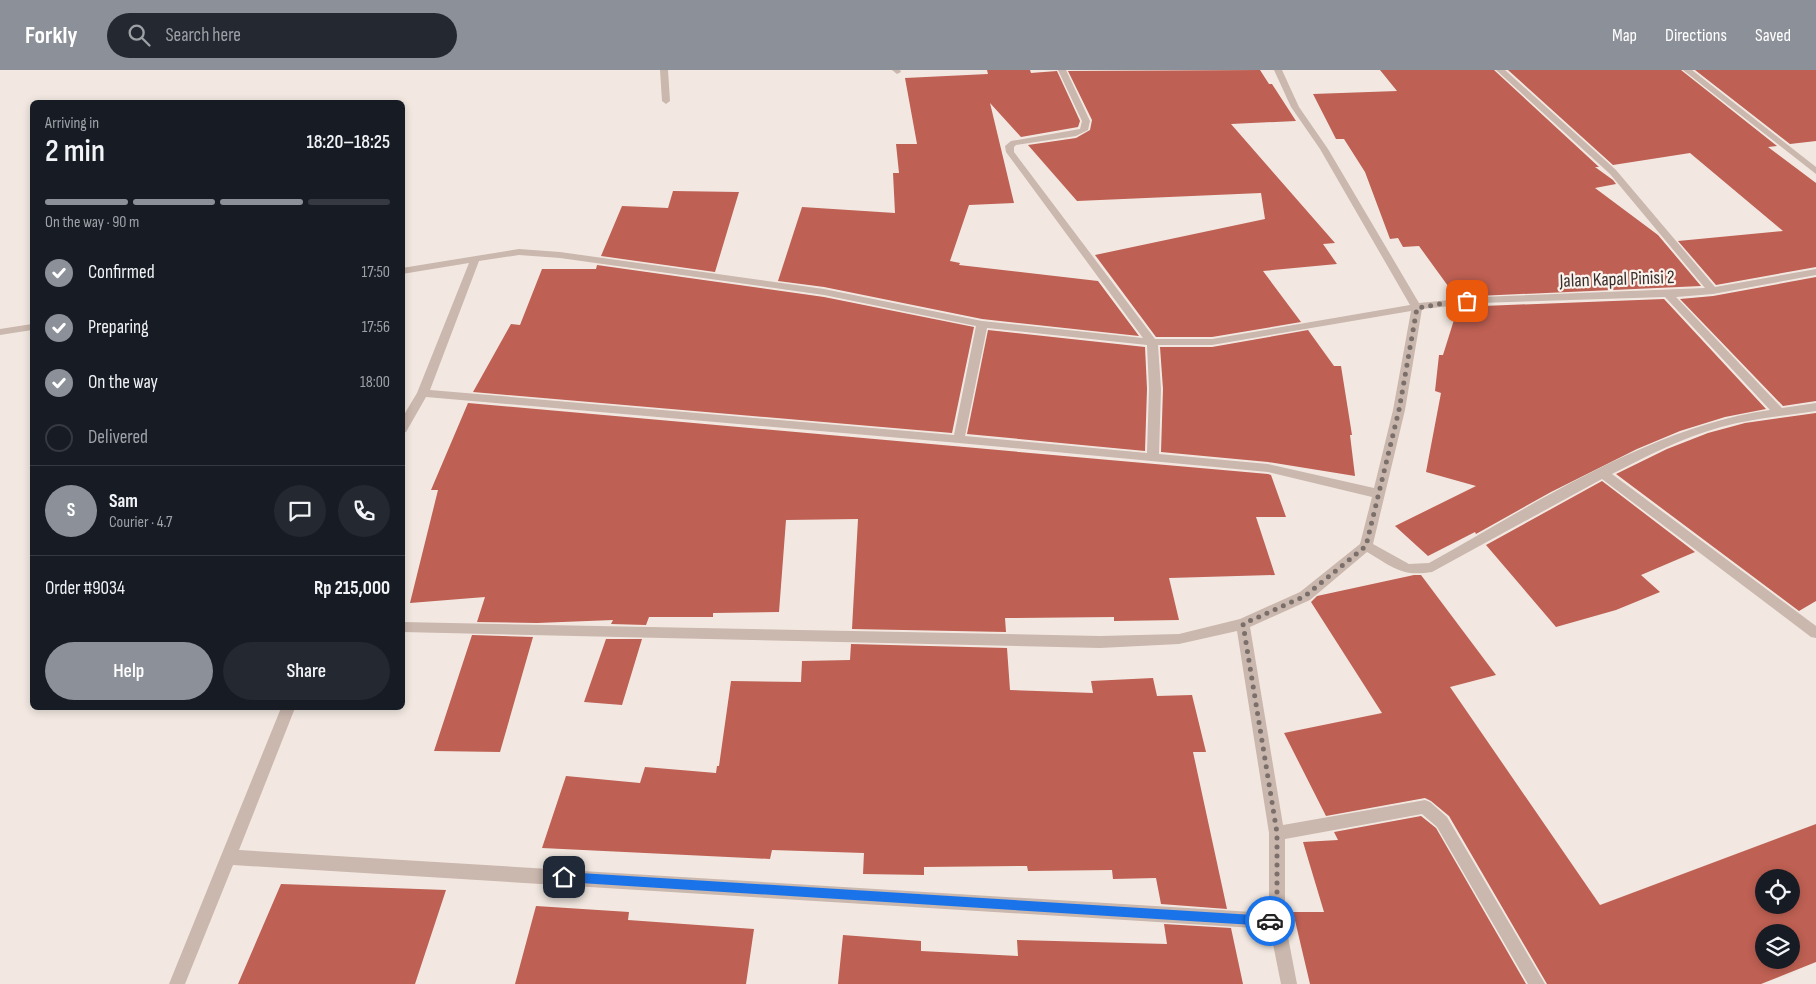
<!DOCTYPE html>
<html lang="en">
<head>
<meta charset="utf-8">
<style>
	:root { --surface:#171b24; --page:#242831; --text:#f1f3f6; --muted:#9ea1a6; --line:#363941; --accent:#8c9099 }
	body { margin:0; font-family:"Sofia Sans Condensed",sans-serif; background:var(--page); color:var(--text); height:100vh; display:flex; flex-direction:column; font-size:19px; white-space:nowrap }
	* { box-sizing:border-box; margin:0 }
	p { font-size:16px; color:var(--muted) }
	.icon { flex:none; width:28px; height:28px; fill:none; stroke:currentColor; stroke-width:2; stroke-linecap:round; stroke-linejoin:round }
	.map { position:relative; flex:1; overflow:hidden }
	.sheet { position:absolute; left:30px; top:30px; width:375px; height:610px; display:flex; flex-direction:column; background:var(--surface); border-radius:8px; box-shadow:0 2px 8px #0003 }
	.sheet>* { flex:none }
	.controls { position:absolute; left:1755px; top:799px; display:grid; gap:10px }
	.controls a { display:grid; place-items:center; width:45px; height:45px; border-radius:50%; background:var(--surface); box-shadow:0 2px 8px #0003; font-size:25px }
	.pin { position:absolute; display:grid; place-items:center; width:42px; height:42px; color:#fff; margin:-21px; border-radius:10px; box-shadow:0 2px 8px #0006 }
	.courier { position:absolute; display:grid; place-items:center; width:50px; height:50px; margin:-25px; border:4px solid #1a73e8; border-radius:50%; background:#fff; color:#222; box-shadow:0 1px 6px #0007 }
	.head em { font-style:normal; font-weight:600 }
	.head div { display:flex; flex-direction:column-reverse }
	.head { display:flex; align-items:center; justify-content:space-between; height:85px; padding:0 15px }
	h1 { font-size:32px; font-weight:600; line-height:38px }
	.bar { display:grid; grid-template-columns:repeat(4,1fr); gap:8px 5px; align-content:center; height:60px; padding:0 15px }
	.bar i { height:6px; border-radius:4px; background:var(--line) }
	.bar .selected { background:var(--accent) }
	.bar p { grid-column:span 4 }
	.line { display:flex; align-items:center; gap:12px; padding:0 15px; border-top:1px solid var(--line) }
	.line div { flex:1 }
	.round { display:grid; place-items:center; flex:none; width:52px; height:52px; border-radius:26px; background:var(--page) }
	ol { padding:0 15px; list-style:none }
	li { display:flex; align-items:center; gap:15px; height:55px }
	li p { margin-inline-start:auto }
	li .icon { padding:5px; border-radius:50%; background:var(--accent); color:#fff; stroke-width:4 }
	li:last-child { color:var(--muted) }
	li i { width:28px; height:28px; border:2px solid var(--line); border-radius:50% }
	.primary-button { display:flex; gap:10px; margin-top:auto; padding:10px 15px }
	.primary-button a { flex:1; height:58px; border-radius:30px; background:var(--accent); color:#fff; font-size:20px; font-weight:600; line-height:58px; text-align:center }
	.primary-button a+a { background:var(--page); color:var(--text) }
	header { display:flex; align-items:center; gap:30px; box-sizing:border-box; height:70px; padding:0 25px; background:var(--accent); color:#fff }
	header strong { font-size:24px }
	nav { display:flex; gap:28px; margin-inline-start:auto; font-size:18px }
	.search { width:350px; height:45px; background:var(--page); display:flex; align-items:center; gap:12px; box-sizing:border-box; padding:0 18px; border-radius:28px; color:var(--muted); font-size:19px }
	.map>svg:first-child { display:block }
	.building { fill:#be6053; fill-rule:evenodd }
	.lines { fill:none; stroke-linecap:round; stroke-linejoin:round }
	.minor { fill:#cab7ad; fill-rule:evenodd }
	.route { fill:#1a73e8 }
	.done { stroke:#7a6f6b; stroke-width:5; stroke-dasharray:0 9 }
	.labels { text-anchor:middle; stroke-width:4.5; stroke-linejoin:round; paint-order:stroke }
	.street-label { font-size:19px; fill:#392e2b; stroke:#faf3ed }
</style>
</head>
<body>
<header>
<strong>Forkly</strong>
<div class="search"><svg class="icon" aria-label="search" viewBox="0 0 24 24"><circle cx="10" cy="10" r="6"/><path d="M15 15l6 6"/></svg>Search here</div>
<nav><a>Map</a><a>Directions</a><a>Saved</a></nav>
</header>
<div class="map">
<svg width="1816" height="914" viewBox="0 0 1816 914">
	<rect width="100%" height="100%" fill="#f2e8e1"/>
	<path class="building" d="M 987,0 L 1030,0 L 1031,3 L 1057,1 L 1080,51 L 1078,57 L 1021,67 L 990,33 L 1014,133 L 969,135 L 950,191 L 960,193 L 959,195 L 1098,211 L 1139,266 L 982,249 L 824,217 L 778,211 L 802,137 L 895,143 L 893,103 L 899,103 L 896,74 L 917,74 L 905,8 L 988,4 Z
		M 1260,0 L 1269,14 L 1272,14 L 1296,51 L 1231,54 L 1335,173 L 1323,174 L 1337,194 L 1263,201 L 1301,252 L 1212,267 L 1156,267 L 1095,185 L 1265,149 L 1261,123 L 1077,131 L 1028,75 L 1076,68 L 1090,60 L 1092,50 L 1068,1 Z
		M 1380,0 L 1494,0 L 1599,97 L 1595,97 L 1613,110 L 1616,114 L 1595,118 L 1658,165 L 1701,216 L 1456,227 L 1419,176 L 1403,177 L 1398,168 L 1390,169 L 1365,102 L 1344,69 L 1336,69 L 1313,24 L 1397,21 Z
		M 1508,0 L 1681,0 L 1777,76 L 1768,77 L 1816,113 L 1816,197 L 1716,215 L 1678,171 L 1783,161 L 1690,83 L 1613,95 Z
		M 1695,0 L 1816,0 L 1816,71 L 1790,74 Z
		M 673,121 L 739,122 L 715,202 L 601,186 L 622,136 L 668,138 Z
		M 597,195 L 824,227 L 974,257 L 952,363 L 473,322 L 511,254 L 520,255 L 542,199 L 596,199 Z
		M 1816,207 L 1816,331 L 1783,336 L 1680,229 L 1713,226 Z
		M 1664,229 L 1766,339 L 1725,347 L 1680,361 L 1637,379 L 1551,422 L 1476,464 L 1475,462 L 1428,486 L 1395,456 L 1476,416 L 1426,402 L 1441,323 L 1435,321 L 1439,285 L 1443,285 L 1458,237 Z
		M 988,260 L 1145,277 L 1147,319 L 1145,381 L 967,364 Z
		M 1308,260 L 1334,296 L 1341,296 L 1352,365 L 1350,365 L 1355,406 L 1268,392 L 1161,382 L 1163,319 L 1160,277 L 1212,277 Z
		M 468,333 L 1268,404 L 1271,405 L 1286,447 L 1256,447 L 1275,505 L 1169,508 L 1179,550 L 1114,551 L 1114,547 L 1005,548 L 1006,562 L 852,559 L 858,449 L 786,450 L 779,542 L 713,543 L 713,547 L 649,547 L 646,555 L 611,554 L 613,550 L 537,553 L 477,552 L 485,527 L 410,533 L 438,420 L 431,420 Z
		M 1816,343 L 1816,531 L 1799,541 L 1616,404 L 1667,379 L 1708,363 L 1745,353 Z
		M 1602,411 L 1695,482 L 1641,505 L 1660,522 L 1616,540 L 1556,557 L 1486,475 Z
		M 1414,505 L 1421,505 L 1496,605 L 1450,617 L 1600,835 L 1816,754 L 1816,892 L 1761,914 L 1547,914 L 1449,746 L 1431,731 L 1425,728 L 1326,746 L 1284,663 L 1382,643 L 1311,532 L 1317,526 ZM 1764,808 L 1791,808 L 1791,835 L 1764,835 ZM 1764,862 L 1791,862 L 1791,890 L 1764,890 Z
		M 472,565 L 533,567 L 500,682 L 434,681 Z
		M 606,569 L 642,569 L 622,635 L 584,632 Z
		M 851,574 L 1007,578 L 1010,620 L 1093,623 L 1091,611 L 1153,608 L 1157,626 L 1192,625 L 1206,682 L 1193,682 L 1227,839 L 1161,834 L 1156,808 L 1113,809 L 1112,800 L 1028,801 L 1027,796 L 924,797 L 924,805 L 863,804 L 864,783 L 772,780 L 770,789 L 542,778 L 566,706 L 640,713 L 645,697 L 716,703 L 717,696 L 719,696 L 731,611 L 801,612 L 802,591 L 850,590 Z
		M 1421,746 L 1436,758 L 1526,914 L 1310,914 L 1293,842 L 1324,842 L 1303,772 L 1338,770 L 1334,762 Z
		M 281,814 L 446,820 L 415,914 L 238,914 Z
		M 536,836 L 629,842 L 628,850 L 754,859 L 746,914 L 515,914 Z
		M 1164,854 L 1231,858 L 1243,914 L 838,914 L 843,865 L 921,871 L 921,881 L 1018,886 L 1017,870 L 1167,874 Z"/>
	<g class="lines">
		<path class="minor" d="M 660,0 L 668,0 L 670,31 L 666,34 L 662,31 Z
			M 892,0 L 900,0 L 901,2 L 897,4 Z
			M 1058,0 L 1066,0 L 1090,51 L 1088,60 L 1076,66 L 1016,75 L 1014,77 L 1014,82 L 1155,269 L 1212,269 L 1410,235 L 1320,79 L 1291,37 L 1274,0 L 1282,0 L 1299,37 L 1328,79 L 1419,233 L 1480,227 L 1705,218 L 1610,104 L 1496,0 L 1505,0 L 1616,100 L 1715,217 L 1816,199 L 1816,205 L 1713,224 L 1676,227 L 1782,338 L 1816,333 L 1816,341 C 1784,346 1753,348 1721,357 C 1684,367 1647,386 1612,404 L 1816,556 L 1816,568 L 1811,567 L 1602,409 L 1432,502 C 1401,507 1393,497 1367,482 L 1310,530 L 1250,557 L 1283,755 L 1425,730 L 1430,732 L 1447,747 L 1545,914 L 1528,914 L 1437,757 L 1422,744 L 1285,769 L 1285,851 L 1297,914 L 1281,914 L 1270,859 L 233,795 L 185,914 L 169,914 L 281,638 L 295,638 L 239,780 L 1269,843 L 1269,763 L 1237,561 L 1179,574 L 1100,578 L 402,562 L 402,552 L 1100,566 L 1179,564 L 1240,549 L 1300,522 L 1360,474 L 1372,427 L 1268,402 L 959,373 L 426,327 L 406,362 L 402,363 L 402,348 L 417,323 L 469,193 L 402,204 L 402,198 L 519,179 L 560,182 L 824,219 L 982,251 L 1143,268 L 1006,82 L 1005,76 L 1011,71 L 1080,59 L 1082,51 ZM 519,185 L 560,188 L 824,225 L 976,256 L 954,365 L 430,320 L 479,191 ZM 1665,227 L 1770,340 C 1650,357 1535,434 1429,493 L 1409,494 L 1373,474 L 1405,340 L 1422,239 L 1480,233 ZM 1411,241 L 1393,340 L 1374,418 L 1268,394 L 1159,384 L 1161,319 L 1158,275 L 1212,275 ZM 987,258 L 1147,275 L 1149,319 L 1147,383 L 965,366 Z
			M 1683,0 L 1692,0 L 1816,97 L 1816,104 Z
			M 32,254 L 32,260 L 0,265 L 0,259 Z"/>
	</g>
	<path class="route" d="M 564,802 L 1270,846 L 1274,847 L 1276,851 L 1274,854 L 1270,856 L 564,812 L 559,807 Z"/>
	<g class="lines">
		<path class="done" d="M 1270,851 L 1277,851 L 1277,763 L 1243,554 L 1305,526 L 1366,476 L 1399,340 L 1417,238 L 1440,234 L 1467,231"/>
	</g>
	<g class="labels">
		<g class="street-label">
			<text transform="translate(1617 208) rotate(-2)" y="7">Jalan Kapal Pinisi 2</text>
		</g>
	</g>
</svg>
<div class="controls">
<a><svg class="icon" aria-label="locate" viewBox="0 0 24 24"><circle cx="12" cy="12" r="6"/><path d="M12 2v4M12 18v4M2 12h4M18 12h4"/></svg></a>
<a><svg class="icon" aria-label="layers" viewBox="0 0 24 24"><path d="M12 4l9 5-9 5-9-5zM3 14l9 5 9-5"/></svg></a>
</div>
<div class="pin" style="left:1467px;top:231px;background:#ea580c"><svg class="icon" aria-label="bag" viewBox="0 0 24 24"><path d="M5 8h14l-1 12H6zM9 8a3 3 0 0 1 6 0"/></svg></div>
<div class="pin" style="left:564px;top:807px;background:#1f2937"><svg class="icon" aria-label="home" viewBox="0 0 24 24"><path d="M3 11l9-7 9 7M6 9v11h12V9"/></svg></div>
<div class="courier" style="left:1270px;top:851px"><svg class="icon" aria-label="car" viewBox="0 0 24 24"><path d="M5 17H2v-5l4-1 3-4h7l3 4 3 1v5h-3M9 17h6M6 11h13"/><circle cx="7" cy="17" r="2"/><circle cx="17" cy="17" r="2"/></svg></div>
<section class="sheet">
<div class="head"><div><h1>2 min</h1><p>Arriving in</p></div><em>18:20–18:25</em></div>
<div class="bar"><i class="selected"></i><i class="selected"></i><i class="selected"></i><i></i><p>On the way · 90 m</p></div>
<ol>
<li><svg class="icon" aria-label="check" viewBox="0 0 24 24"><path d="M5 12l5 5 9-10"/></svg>Confirmed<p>17:50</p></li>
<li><svg class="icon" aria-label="check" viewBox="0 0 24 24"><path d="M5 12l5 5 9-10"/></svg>Preparing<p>17:56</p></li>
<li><svg class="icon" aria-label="check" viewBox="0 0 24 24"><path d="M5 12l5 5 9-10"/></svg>On the way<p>18:00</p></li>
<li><i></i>Delivered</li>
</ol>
<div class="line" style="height:90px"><b class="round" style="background:var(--accent);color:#fff">S</b><div><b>Sam</b><p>Courier · 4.7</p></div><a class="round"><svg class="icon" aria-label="chat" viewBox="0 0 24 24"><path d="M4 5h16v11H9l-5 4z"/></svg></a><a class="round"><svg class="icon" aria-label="phone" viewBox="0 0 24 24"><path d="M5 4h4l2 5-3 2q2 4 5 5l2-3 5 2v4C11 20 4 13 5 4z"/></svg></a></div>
<div class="line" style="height:65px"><div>Order #9034</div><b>Rp 215,000</b></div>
<div class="primary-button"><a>Help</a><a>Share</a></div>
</section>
</div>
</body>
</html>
